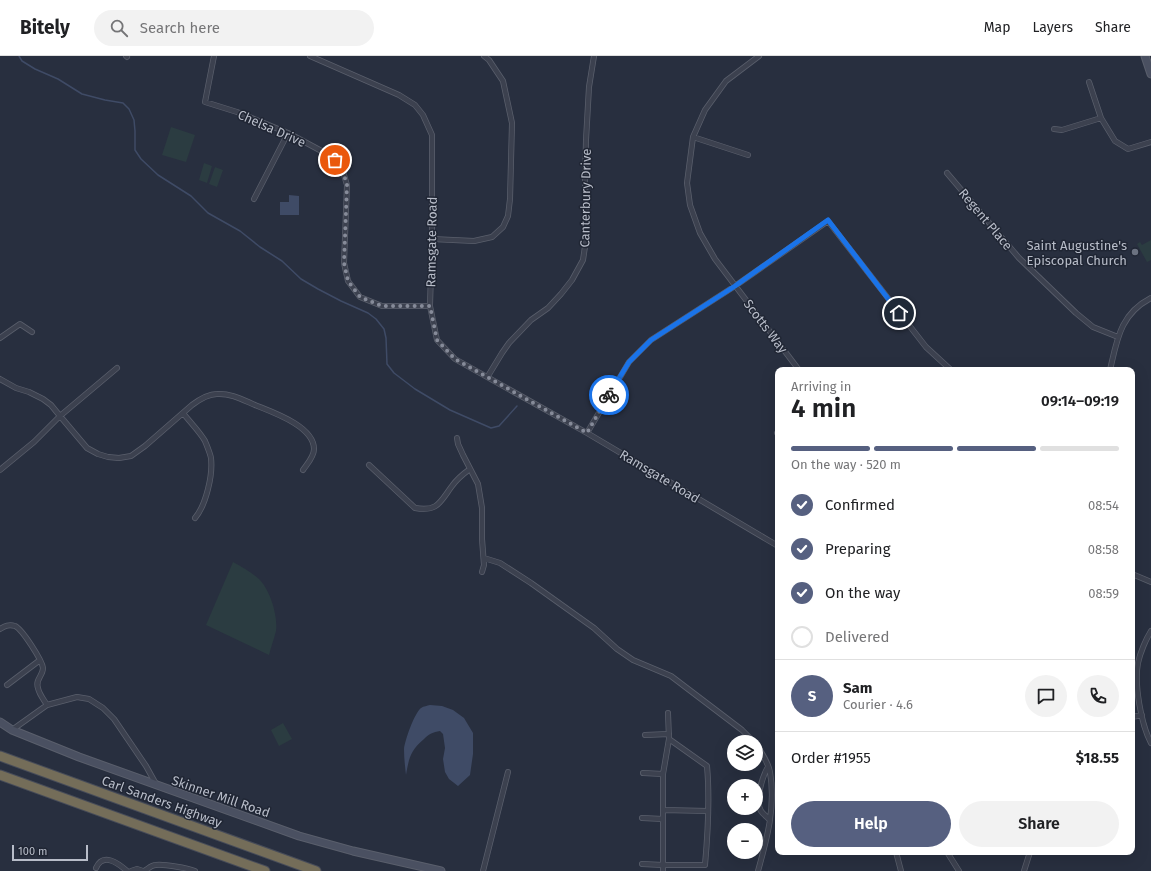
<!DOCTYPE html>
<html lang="en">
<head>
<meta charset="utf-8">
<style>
	:root { --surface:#fff; --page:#f2f2f2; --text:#202124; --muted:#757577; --line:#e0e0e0; --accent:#566080 }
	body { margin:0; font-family:"Fira Sans",sans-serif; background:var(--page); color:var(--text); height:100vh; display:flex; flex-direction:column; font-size:15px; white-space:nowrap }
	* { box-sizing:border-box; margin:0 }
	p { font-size:13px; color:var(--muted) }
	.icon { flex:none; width:22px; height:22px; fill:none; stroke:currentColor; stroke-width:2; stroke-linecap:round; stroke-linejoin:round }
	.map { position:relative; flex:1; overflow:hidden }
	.side { position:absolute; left:775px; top:311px; width:360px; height:488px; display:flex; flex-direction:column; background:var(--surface); border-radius:8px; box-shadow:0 4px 16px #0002 }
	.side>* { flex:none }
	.controls { position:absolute; left:727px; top:679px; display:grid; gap:8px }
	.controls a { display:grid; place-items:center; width:36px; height:36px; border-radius:50%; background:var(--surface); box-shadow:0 4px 16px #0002; font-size:20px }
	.scale { position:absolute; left:12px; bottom:10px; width:76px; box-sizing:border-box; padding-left:4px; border:2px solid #b8bdc9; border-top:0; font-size:11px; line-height:14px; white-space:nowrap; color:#b8bdc9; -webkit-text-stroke:3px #202634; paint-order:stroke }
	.pin { position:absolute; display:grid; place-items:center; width:34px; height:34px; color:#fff; margin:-17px; border:2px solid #fff; border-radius:50%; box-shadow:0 1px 4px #0007 }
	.courier { position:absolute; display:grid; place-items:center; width:40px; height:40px; margin:-20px; border:3px solid #1a73e8; border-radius:50%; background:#fff; color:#222; box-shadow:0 1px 5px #0007 }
	.headline em { font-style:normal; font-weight:600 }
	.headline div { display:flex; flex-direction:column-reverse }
	.headline { display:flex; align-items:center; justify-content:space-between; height:68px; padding:0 16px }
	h1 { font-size:26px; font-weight:600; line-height:30px }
	.bar { display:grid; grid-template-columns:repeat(4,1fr); gap:6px 4px; align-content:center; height:48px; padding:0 16px }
	.bar i { height:5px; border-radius:3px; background:var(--line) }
	.bar .active { background:var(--accent) }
	.bar p { grid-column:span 4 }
	.line { display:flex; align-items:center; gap:10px; padding:0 16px; border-top:1px solid var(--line) }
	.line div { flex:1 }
	.round { display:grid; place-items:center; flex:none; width:42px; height:42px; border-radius:21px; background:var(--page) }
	ol { padding:0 16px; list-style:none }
	li { display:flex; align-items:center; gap:12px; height:44px }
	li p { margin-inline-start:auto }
	li .icon { padding:4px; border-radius:50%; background:var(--accent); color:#fff; stroke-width:4 }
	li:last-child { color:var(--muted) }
	li i { width:22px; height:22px; border:2px solid var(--line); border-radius:50% }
	.action { display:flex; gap:8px; margin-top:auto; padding:8px 16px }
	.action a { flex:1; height:46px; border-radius:24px; background:var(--accent); color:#fff; font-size:16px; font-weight:600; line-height:46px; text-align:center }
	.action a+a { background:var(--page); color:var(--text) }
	header { display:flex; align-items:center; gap:24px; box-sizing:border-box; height:56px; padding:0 20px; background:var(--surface); border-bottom:1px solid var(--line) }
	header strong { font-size:19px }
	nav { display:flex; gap:22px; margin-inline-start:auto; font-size:14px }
	.search { width:280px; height:36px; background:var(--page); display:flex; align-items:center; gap:10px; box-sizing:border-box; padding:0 14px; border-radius:22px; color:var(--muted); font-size:15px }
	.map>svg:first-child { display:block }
	.green { fill:#2b3c41 }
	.water { fill:#3f4b66 }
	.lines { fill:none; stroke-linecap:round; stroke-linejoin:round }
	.stream { stroke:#3f4b66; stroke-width:1.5 }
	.street-casing { stroke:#5a5f6c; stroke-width:6 }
	.secondary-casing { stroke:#5a5f6c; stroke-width:9 }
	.highway-casing { stroke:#474c59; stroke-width:11 }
	.street { stroke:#3c414f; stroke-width:4.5 }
	.secondary { stroke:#4a5061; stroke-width:7 }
	.highway { stroke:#746d59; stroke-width:9 }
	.done { stroke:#868b99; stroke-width:4; stroke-dasharray:0 7.2 }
	.route { stroke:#1a73e8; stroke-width:5 }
	.worship-dot { fill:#6b7280; stroke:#202634; stroke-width:1.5 }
	.labels { text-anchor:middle; stroke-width:3; stroke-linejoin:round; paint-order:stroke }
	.street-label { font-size:13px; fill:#b8bdc9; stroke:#202634 }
	.poi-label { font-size:13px; fill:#b8bdc9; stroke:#202634; text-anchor:end }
</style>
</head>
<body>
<header>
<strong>Bitely</strong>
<div class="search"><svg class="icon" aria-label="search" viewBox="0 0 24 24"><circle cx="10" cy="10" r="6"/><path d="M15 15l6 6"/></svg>Search here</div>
<nav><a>Map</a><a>Layers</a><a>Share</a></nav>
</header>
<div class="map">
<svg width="1151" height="815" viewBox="0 0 1151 815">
	<rect width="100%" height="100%" fill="#282f3f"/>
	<path class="green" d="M 171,71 L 195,79 L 186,106 L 162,99 Z
		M 204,107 L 212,110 L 207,127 L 199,124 Z
		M 215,111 L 223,114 L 217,131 L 209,128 Z
		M 1151,184 L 1151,204 L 1147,206 L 1137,188 L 1140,186 L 1142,189 Z
		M 233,506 C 242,511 251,516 259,523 C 270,534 278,559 276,575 C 274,583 271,591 269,599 L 206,569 Z
		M 283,667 L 292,683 L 279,690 L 271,674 Z"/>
	<path class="water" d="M 289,139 L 299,140 L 299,159 L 280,159 L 280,146 L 289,146 Z
		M 430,649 L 442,650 L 453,654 L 464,662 L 473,677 L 473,698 L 470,719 L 458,730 L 449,723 L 445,716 L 443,703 L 445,692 L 443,678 L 440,675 C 433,676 429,678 424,683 C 410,695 409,702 406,719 C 405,710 404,702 404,693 C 405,684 414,658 421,652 C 424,650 427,650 430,649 Z"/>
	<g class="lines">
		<path class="stream" d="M 19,0 L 22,5 L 35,13 L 58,23 L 82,38 L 105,44 L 123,47 L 129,53 L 134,64 L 135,75 L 135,94 L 141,103 L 158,119 L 191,140 L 208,157 L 240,175 L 260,191 L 282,205 L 301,223 L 318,233 L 341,245 L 368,257 L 376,263 L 384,273 L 386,282 L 387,308 L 394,317 L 415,333 L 450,354 L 491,372 L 499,370 L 517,350"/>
		<g class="street-casing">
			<path id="street" d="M 126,0 L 127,1
				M 214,0 L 205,46 L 237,56 L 288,77 L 329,99 L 341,109 L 347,129 L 344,207 L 348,225 L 360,241 L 382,250 L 430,250
				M 310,0 L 399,39 L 415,49 L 423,59 L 432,79 L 432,183 L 430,250 L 437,284 L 455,303 L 587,377 L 778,490
				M 759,0 L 726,25 L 705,54 L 693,81 L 687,127 L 690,149 L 700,177 L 715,203 L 799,314
				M 1089,26 L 1101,62 L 1115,85 L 1128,93 L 1151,86
				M 1054,73 L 1062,74 L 1101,62
				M 693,81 L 748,99
				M 947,117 L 1019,202 L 1076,257 L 1093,271 L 1118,281
				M 254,143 L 288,77
				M 432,183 L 474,185 L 492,181 L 503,171 L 508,160 L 510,143 L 512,67 L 503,25 L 489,4 L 484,0
				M 0,282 L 20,268 L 32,276
				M 1110,314 C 1117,284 1120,258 1151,242
				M 488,320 L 502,297 L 509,287 L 531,264 L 548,252 L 561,238 L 572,224 L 583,204 L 587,177 L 585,126 L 586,84 L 589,31 L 594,0
				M 0,323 L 16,332 L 29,336 L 43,343 L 51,349 L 60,360 L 87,392 L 98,398 L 108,401 L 119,402 L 131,400 L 145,390 L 192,349 C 200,343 208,338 217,338 C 231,337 243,344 255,349 C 272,356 314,370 314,393 C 314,401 307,408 303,414
				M 183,357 C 189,365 200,376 205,385 C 207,390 210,397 211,402 C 213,419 206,449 195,462
				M 587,377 L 629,306 L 651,284 L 735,230 L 828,165 L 926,291 L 951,314
				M 777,377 L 778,376
				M 457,382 L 458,388 L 463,399 L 478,428 L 482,452 L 482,483 L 484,509 L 482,516
				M 369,409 L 415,452 C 438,456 440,446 452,430 C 457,423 463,418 470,413
				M 0,414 L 34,386 L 60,360 L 117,312
				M 484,502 L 500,507 L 531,527 L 594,572 L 617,593 L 633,604 L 671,620 L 742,674 L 754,686
				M 1132,518 L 1151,526
				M 0,573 C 5,570 9,568 15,570 C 22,573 42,604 43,612 C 43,620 35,623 38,632 C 39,638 44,644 47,649
				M 1151,575 C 1146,583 1140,597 1138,607 C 1134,628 1141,668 1151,687
				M 7,629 L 40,604
				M 668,657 L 669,683
				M 1132,661 L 1142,659
				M 12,674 L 47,649 L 77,641 L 89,643 L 103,652 L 114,663 L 146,710 L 156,728
				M 645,679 L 669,678
				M 756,688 C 762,697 768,706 770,716 C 776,750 767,783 758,815
				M 768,711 C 762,721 755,745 761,755 C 763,758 767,761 770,764
				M 643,717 L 663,718
				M 663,754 L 708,755
				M 642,762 L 663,763
				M 896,796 L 901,815
				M 947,796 L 959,815
				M 642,808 L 663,809 L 705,809 C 708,776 710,743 707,710 L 669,683 L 663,718 L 663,815
				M 96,812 C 103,796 118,807 127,815
				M 131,815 L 137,813 L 143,815
				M 144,815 C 148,813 151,809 156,809 C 164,808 187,812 195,815
				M 483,815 L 508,716
				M 1024,815 L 1030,796"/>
		</g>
		<g class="secondary-casing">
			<path id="secondary" d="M 1145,0 L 1151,18
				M 0,666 L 12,674 L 79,701 L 299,780 L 353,795 L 441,815"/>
		</g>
		<g class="highway-casing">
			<path id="highway" d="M 0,700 L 316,815
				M 0,719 L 265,815"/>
		</g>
		<use href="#street" class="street"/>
		<use href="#secondary" class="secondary"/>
		<use href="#highway" class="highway"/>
	</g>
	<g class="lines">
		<path class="done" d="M 335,104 L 341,109 L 347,129 L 344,207 L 348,225 L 360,241 L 382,250 L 430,250 L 437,284 L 455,303 L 587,377 L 609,339"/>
		<path class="route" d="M 609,339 L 629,306 L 651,284 L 735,230 L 828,164 L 899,257"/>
	</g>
	<circle class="worship-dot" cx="1135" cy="196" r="4"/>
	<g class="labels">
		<g class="street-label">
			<text transform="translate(272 72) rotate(24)" y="5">Chelsa Drive</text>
			<text transform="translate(585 142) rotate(-89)" y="5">Canterbury Drive</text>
			<text transform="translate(986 163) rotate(50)" y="5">Regent Place</text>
			<text transform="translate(431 186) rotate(-89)" y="5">Ramsgate Road</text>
			<text transform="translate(766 270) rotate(53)" y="5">Scotts Way</text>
			<text transform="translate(660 420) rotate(31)" y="5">Ramsgate Road</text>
			<text transform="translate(221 740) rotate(19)" y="5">Skinner Mill Road</text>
			<text transform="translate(162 745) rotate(20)" y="5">Carl Sanders Highway</text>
		</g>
		<g class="poi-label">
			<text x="1127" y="194">Saint Augustine's<tspan x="1127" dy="15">Episcopal Church</tspan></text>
		</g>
	</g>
</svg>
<div class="controls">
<a><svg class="icon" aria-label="layers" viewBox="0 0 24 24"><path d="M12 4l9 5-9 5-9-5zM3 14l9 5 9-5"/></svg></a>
<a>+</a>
<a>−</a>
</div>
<div class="scale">100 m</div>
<div class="pin" style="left:335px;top:104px;background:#ea580c"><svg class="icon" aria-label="bag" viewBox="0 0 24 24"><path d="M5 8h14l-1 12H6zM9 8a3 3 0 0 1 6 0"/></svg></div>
<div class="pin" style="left:899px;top:257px;background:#1f2937"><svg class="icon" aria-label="home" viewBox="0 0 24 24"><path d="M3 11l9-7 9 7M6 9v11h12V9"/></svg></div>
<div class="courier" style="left:609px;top:339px"><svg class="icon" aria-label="bike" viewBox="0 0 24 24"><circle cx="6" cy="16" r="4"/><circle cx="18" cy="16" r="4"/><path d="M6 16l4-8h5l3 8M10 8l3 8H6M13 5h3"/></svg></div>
<section class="side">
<div class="headline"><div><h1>4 min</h1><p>Arriving in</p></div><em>09:14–09:19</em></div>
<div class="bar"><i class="active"></i><i class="active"></i><i class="active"></i><i></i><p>On the way · 520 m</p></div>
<ol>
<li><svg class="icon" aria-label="check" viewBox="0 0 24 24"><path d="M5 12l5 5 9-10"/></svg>Confirmed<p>08:54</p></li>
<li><svg class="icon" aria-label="check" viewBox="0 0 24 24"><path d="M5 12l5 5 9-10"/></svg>Preparing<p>08:58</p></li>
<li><svg class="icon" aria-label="check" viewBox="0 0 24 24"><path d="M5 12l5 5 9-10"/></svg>On the way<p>08:59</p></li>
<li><i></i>Delivered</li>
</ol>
<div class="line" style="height:72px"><b class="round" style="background:var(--accent);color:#fff">S</b><div><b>Sam</b><p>Courier · 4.6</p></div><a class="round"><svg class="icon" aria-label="chat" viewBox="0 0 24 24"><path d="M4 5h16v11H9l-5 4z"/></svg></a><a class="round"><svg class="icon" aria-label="phone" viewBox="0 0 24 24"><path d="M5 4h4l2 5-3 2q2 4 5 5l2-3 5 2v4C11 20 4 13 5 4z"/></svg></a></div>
<div class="line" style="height:52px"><div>Order #1955</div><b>$18.55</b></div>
<div class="action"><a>Help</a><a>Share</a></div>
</section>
</div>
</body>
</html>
